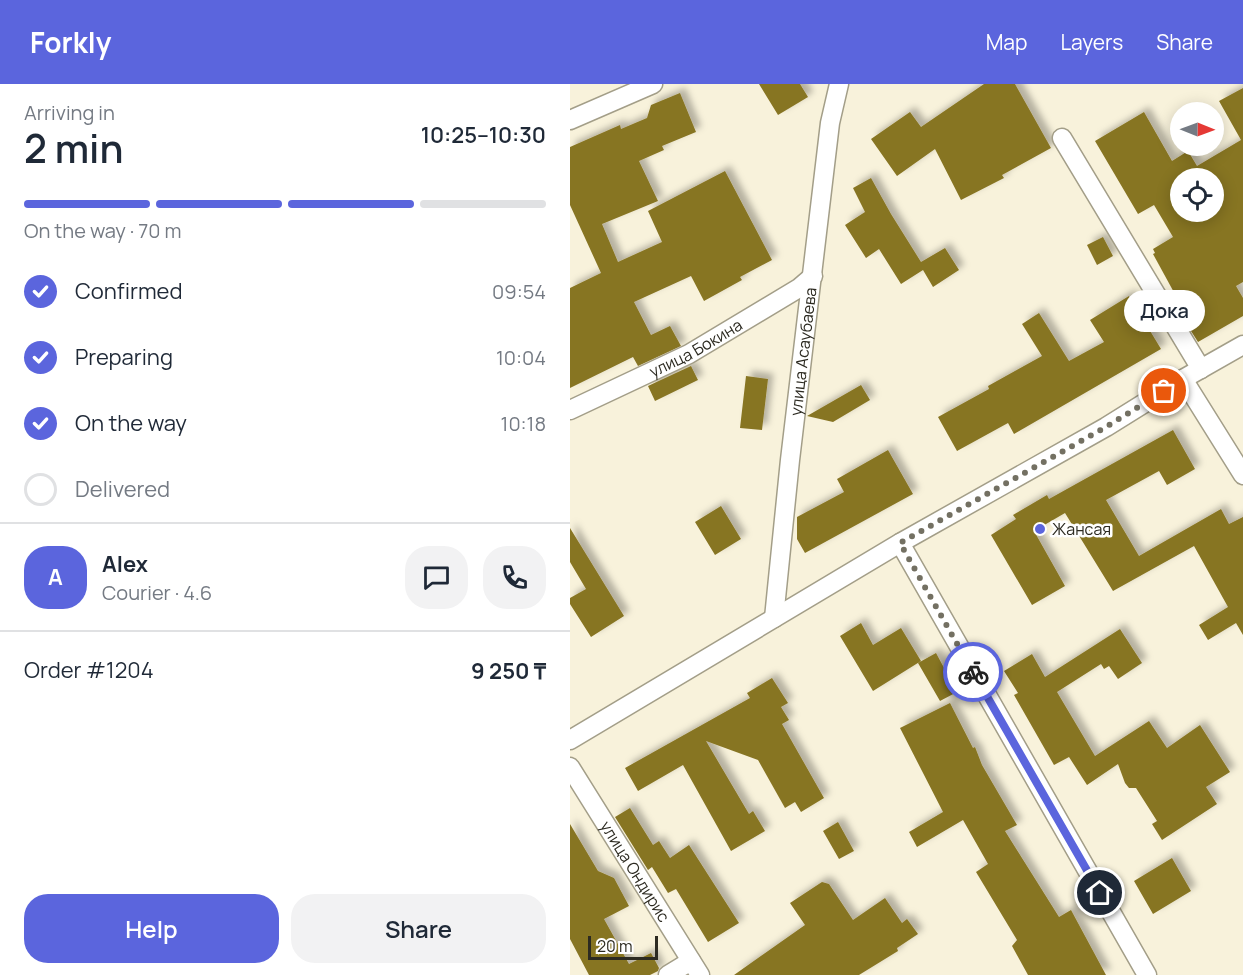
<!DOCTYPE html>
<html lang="en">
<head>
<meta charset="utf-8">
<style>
	:root { --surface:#fff; --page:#f2f2f3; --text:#1f2937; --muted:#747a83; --line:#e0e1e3; --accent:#5b65dd }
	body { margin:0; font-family:Manrope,sans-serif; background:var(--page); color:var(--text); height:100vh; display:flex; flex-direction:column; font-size:22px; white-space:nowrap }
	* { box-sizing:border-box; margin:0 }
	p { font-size:20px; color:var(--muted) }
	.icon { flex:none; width:33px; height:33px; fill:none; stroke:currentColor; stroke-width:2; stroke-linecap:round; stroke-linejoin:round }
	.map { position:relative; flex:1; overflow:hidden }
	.side { display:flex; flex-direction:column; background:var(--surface); width:570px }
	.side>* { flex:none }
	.needle { width:39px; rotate:91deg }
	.tools { position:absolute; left:600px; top:18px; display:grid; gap:12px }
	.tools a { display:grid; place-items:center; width:54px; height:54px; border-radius:50%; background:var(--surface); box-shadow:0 3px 15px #0003; font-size:30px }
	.scale { position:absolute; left:18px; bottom:15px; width:70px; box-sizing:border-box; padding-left:6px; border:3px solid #2c2a21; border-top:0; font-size:16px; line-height:21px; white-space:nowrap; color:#2c2a21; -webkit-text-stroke:4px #fff; paint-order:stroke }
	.pin { position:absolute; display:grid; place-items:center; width:51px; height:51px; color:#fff; margin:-26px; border:3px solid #fff; border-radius:50%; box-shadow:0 2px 6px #0007 }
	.courier { position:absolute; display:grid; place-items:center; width:60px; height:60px; margin:-30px; border:4px solid #5b65dd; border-radius:50%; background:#fff; color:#222; box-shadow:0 2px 8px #0007 }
	.bubble { position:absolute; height:42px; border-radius:21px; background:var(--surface); box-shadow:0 3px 15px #0003; font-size:20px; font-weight:600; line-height:42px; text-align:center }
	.overview em { font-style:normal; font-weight:600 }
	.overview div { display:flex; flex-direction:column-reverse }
	.overview { display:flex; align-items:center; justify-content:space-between; height:102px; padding:0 24px }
	h1 { font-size:39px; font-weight:600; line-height:45px }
	.bar { display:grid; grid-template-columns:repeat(4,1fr); gap:9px 6px; align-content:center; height:72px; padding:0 24px }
	.bar i { height:8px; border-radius:4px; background:var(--line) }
	.bar .on { background:var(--accent) }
	.bar p { grid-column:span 4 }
	.line { display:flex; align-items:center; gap:15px; padding:0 24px; border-top:2px solid var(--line) }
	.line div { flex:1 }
	.round { display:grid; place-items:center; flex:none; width:63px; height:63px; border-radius:24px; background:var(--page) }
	ol { padding:0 24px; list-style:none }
	li { display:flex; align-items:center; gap:18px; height:66px }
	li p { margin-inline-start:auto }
	li .icon { padding:6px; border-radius:50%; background:var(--accent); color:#fff; stroke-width:4 }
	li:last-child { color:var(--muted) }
	li i { width:33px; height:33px; border:3px solid var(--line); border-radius:50% }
	.cta { display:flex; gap:12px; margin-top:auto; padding:12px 24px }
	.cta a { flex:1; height:69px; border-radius:24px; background:var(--accent); color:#fff; font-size:24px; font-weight:600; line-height:69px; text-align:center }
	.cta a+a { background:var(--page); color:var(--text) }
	header { display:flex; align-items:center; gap:36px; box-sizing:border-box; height:84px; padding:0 30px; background:var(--accent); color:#fff }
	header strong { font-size:28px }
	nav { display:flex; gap:33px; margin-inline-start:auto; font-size:21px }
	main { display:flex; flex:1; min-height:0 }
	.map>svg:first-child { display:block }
	.building { fill:#877423; fill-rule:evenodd; filter:url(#shadow) }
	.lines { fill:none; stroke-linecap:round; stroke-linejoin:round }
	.minor-casing { stroke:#a39e88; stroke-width:21 }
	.minor { stroke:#fff; stroke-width:18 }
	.done { stroke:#737062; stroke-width:6; stroke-dasharray:0 10.8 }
	.route { stroke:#5b65dd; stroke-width:8 }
	.poi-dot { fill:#5b65dd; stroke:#fff; stroke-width:2 }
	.labels { text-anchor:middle; stroke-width:5; stroke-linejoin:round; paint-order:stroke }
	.street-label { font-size:16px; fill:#2c2a21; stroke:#fff }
	.poi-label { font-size:16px; fill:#2c2a21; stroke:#fff; text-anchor:start }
</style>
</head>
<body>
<header>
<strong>Forkly</strong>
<nav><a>Map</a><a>Layers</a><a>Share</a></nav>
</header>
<main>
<section class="side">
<div class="overview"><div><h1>2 min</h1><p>Arriving in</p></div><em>10:25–10:30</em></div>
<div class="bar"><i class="on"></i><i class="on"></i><i class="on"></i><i></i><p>On the way · 70 m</p></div>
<ol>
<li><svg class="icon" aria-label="check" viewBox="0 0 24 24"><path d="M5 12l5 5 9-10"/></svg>Confirmed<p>09:54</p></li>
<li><svg class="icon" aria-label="check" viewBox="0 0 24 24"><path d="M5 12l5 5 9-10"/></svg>Preparing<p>10:04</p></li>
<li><svg class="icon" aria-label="check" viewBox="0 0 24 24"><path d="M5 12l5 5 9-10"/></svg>On the way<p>10:18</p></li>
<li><i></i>Delivered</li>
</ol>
<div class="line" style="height:108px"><b class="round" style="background:var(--accent);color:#fff">A</b><div><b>Alex</b><p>Courier · 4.6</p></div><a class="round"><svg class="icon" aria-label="chat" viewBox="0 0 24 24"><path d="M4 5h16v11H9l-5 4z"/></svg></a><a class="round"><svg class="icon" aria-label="phone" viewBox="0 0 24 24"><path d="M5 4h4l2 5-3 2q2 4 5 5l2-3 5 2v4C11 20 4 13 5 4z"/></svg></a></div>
<div class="line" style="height:78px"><div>Order #1204</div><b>9 250 ₸</b></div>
<div class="cta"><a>Help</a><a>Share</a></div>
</section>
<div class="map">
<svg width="673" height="891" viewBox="0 0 673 891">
	<defs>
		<filter id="shadow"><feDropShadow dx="5.5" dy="-5.5" stdDeviation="3" flood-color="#0004"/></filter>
	</defs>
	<rect width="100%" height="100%" fill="#f8f2db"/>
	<path class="building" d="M 189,0 L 230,0 L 238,13 L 208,31 Z
		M 414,0 L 445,0 L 481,64 L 432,91 L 434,94 L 391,116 L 365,65 L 327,92 L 301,55 L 340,28 L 351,43 Z
		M 673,4 L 673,198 L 666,202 L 673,214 L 673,232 L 628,258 L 614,236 L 618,234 L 583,170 L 585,169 L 583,165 L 603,153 L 584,121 L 568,130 L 525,57 L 574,28 L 602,77 L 618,67 L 627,82 L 671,56 L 649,17 ZM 610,94 L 644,94 L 644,128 L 610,128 Z
		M 110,9 L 126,48 L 92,62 L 94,66 L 69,77 L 88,117 L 32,140 L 48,178 L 92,158 L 78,127 L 155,87 L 202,176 L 170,193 L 172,196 L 134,217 L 121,192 L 64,218 L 81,251 L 100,242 L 111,262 L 68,282 L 63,273 L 0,304 L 0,204 L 31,189 L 0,121 L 0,63 L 50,41 L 51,45 L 77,34 L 81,21 Z
		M 301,94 L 321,130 L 351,178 L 375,164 L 389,186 L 363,203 L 353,186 L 331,200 L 309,165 L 296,174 L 275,141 L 295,128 L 283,104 Z
		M 533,153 L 543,172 L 527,181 L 517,161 Z
		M 559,212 L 591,265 L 444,350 L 438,339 L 387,367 L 368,333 L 419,305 L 418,302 L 472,272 L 452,240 L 469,229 L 499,277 L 534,258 L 520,236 Z
		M 121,282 L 128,296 L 85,317 L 78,302 Z
		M 176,292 L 198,295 L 192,346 L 170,344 Z
		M 291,301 L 300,316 L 263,338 L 237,332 Z
		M 603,346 L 625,385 L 597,401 L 589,387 L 536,416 L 569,472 L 651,425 L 659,440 L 673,433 L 673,551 L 666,539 L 638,556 L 629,541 L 658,523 L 624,462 L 543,507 L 495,429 L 464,447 L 495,502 L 462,521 L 421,451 L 446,435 L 443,431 L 477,411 L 479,415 Z
		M 318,366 L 343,410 L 235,469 L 227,455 L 227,433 L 274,408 L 267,395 Z
		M 151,422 L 171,455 L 145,471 L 125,438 Z
		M 0,444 L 54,532 L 21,553 L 0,520 L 0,514 L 16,505 L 0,478 Z
		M 291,539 L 303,561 L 331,544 L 351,577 L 303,607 L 270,552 Z
		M 550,545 L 572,579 L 548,595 L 539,582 L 534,585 L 531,580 L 487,608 L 525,672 L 579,637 L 597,664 L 630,641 L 660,688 L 636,703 L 647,720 L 592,756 L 582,740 L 587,737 L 566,704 L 559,704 L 555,699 L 548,680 L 517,701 L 499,673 L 484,681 L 444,611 L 448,609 L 434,587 L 462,570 L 475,593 Z
		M 366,569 L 387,608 L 370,617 L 348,579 Z
		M 202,594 L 218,619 L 211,623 L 219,636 L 212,640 L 254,714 L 231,728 L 225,718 L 215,724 L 188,676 L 136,657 L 179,730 L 183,727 L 195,747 L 161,767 L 113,681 L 68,707 L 55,684 L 180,614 L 177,609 Z
		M 380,619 L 403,664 L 405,663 L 412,681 L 447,741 L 435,747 L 489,833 L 501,826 L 536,891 L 458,891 L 442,862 L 447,856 L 406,788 L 418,780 L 393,736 L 347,763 L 339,748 L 373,728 L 330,644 Z
		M 60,724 L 83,761 L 89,757 L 100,774 L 119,761 L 169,839 L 138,858 L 106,805 L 98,809 L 82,783 L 78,786 L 45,733 Z
		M 268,738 L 284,767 L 269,775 L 253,747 Z
		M 0,740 L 28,787 L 44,794 L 59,822 L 34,835 L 59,880 L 81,869 L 89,884 L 88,887 L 80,891 L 19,891 L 0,855 Z
		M 602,774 L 621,807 L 583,830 L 564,797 Z
		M 252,798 L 259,800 L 283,836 L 315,814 L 332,839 L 337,835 L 348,850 L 327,864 L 328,867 L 289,891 L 164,891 L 235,841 L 220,819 Z"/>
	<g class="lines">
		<g class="minor-casing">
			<g id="minor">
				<path d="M 0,36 L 83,0"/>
				<path d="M 492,54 L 631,285"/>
				<path d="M 613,295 L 673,391"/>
				<path id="s1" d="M 0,326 L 119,270 L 229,204 L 243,192"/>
				<path d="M 330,459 L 577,891"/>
				<path id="s2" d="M 204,534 L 220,376 L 260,39 L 269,0"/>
				<path d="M 0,656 L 330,459 L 536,343 L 613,295 L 673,261"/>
				<path id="s3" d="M 0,683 L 130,891"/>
				<path d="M 98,891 L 121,877"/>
			</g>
		</g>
		<use href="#minor" class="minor"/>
	</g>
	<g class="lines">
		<path class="done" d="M 403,588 L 330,459 L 536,343 L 594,307"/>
		<path class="route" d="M 403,588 L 530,809"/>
	</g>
	<circle class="poi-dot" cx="470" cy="445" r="6"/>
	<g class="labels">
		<g class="street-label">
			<text dy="6" stroke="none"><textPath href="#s1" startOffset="140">улица Бокина</textPath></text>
			<text dy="6" stroke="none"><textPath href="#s2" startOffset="268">улица Асаубаева</textPath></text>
			<text dy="6" stroke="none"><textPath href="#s3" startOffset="123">улица Ондирис</textPath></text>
		</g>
		<g class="poi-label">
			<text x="482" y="451">Жансая</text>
		</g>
	</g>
</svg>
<div class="tools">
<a><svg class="needle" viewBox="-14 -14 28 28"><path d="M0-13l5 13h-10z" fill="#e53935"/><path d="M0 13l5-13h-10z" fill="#747a83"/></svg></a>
<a><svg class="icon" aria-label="locate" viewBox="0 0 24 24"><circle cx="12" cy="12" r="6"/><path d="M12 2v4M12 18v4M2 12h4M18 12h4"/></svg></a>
</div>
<div class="scale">20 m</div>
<div class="pin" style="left:594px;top:307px;background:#ea580c"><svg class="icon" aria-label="bag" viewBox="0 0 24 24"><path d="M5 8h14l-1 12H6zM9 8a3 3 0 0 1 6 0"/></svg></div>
<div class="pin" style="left:530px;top:809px;background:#1f2937"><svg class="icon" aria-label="home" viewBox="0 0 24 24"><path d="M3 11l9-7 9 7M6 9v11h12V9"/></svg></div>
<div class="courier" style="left:403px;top:588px"><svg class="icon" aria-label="bike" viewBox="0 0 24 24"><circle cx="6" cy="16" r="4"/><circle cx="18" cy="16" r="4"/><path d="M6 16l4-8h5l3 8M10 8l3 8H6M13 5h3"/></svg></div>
<div class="bubble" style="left:554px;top:206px;width:81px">Дока</div>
</div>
</main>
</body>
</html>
